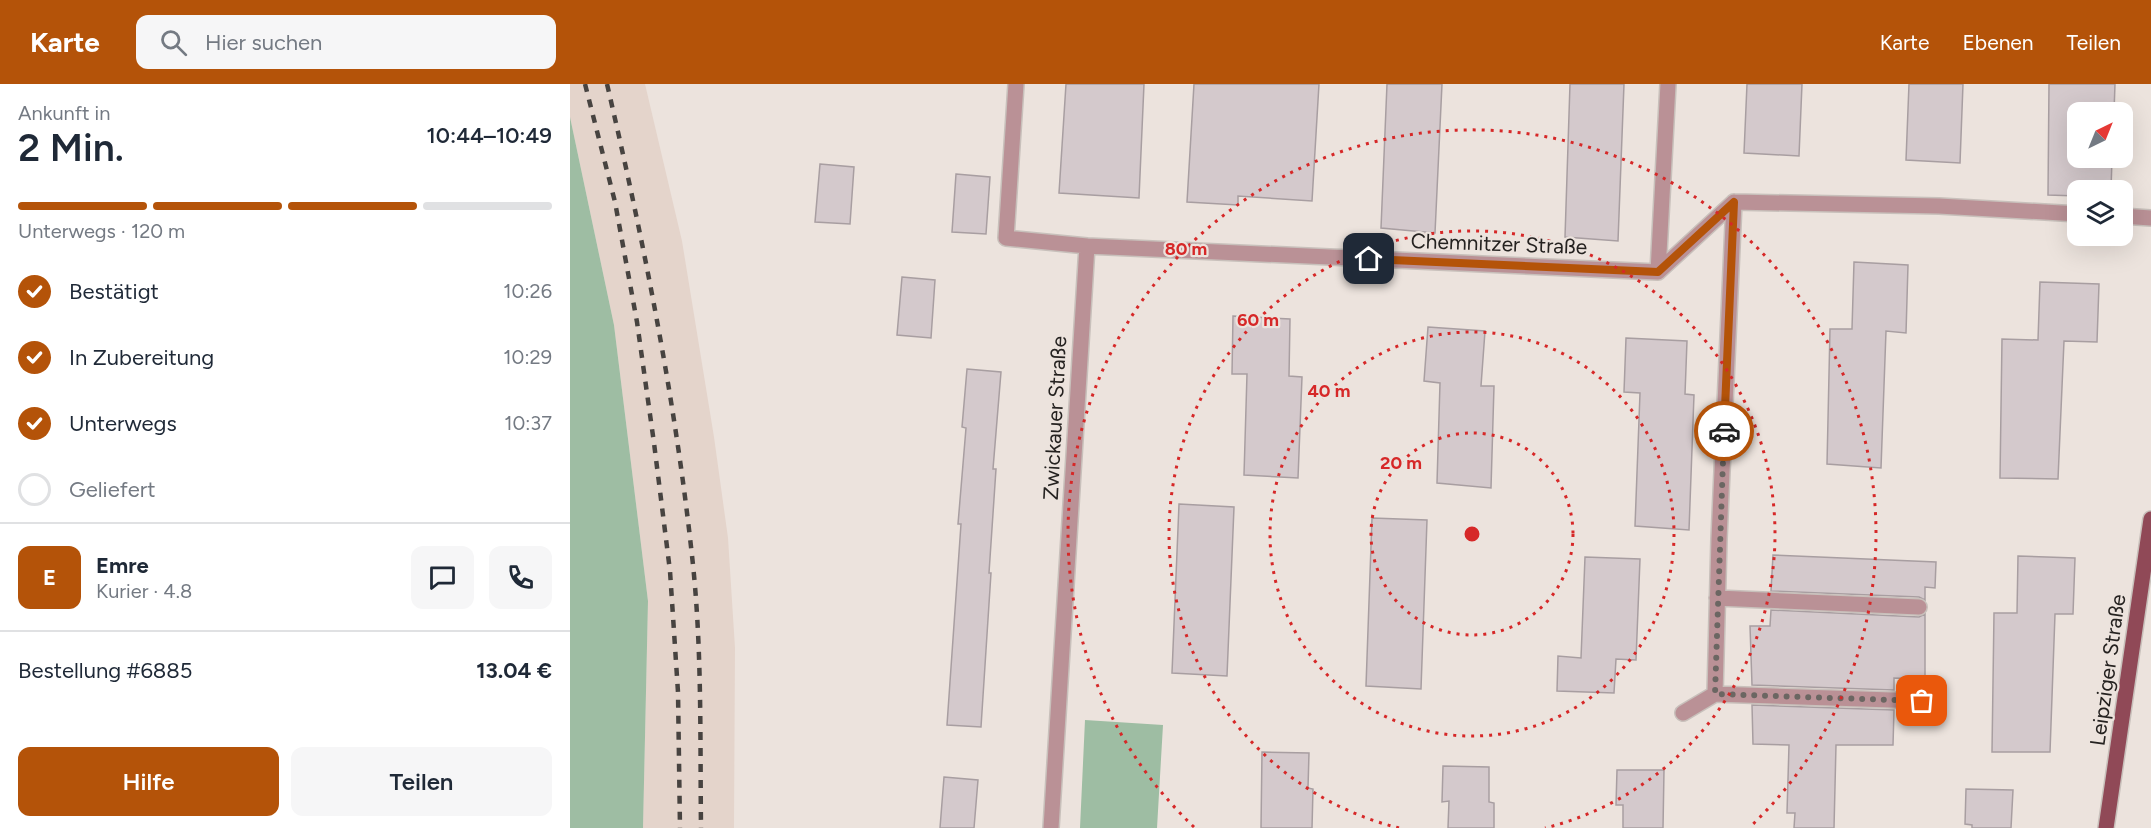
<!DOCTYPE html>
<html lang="de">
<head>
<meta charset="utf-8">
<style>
	:root { --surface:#fff; --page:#f6f6f7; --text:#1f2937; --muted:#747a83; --line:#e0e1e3; --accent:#b45309 }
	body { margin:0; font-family:Figtree,sans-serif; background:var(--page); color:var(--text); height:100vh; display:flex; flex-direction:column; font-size:22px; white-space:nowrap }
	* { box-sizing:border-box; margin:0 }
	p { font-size:20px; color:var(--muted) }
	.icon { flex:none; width:33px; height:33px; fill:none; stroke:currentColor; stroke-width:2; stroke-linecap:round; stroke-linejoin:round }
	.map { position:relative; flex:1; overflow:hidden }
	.side { display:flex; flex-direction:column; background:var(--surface); width:570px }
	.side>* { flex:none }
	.needle { width:39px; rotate:43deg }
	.fabs { position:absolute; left:1497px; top:18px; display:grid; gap:12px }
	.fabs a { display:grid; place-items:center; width:66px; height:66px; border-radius:12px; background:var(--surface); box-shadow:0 6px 24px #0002; font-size:30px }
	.pin { position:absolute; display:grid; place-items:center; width:51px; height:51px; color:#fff; margin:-26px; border-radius:12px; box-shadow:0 3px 9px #0006 }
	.courier { position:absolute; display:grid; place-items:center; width:60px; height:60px; margin:-30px; border:4px solid #b45309; border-radius:50%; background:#fff; color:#222; box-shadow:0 2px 8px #0007 }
	.head em { font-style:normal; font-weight:600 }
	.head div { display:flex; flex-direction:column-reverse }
	.head { display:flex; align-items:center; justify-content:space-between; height:102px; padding:0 18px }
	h1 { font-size:39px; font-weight:600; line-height:45px }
	.bar { display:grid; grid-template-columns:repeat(4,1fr); gap:9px 6px; align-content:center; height:72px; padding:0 18px }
	.bar i { height:8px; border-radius:4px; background:var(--line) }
	.bar .current { background:var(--accent) }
	.bar p { grid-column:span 4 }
	.line { display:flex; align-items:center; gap:15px; padding:0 18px; border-top:2px solid var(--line) }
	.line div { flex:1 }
	.round { display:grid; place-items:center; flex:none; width:63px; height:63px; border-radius:12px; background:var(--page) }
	ol { padding:0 18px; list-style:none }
	li { display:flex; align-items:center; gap:18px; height:66px }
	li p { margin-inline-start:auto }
	li .icon { padding:6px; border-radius:50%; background:var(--accent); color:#fff; stroke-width:4 }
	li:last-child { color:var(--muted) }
	li i { width:33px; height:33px; border:3px solid var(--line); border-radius:50% }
	.cta { display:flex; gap:12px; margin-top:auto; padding:12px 18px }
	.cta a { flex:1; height:69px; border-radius:12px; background:var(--accent); color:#fff; font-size:24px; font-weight:600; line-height:69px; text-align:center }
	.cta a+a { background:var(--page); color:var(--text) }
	header { display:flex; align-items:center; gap:36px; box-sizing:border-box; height:84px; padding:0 30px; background:var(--accent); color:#fff }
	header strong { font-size:28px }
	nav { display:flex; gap:33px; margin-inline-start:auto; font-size:21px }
	.search { width:420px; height:54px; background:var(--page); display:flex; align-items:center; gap:15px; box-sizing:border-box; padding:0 21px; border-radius:12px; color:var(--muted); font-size:22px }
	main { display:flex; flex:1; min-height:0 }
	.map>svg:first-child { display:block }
	.built { fill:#e4d4cb }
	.green { fill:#9ebda3 }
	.building { fill:#d4c9cc; stroke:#a89ea1; stroke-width:1.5 }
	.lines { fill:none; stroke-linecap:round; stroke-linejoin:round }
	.minor-casing { stroke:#c8c0bb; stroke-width:18 }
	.major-casing { stroke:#c8c0bb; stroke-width:18 }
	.minor { stroke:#ba9196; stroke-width:15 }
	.major { stroke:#904957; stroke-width:15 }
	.rail { stroke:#474340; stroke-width:4.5; stroke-dasharray:8 8; stroke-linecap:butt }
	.done { stroke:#6b6662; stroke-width:6; stroke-dasharray:0 10.8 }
	.route { stroke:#b45309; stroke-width:8 }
	.ring { fill:none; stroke:#d62828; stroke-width:3; stroke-dasharray:3 6 }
	.labels { text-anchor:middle; stroke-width:4.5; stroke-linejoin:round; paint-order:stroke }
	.street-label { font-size:21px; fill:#252220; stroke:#ece3dd }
	.centre { fill:#d62828; stroke:#ece3dd; stroke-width:3 }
	.ring-label { font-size:18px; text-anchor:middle; font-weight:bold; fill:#d62828; stroke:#ece3dd; stroke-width:4.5; stroke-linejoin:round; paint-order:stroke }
</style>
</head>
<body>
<header>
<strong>Karte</strong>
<div class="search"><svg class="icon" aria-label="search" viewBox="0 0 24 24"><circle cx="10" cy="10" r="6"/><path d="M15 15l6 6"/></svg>Hier suchen</div>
<nav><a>Karte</a><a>Ebenen</a><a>Teilen</a></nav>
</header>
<main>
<section class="side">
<div class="head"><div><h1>2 Min.</h1><p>Ankunft in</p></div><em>10:44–10:49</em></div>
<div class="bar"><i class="current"></i><i class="current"></i><i class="current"></i><i></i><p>Unterwegs · 120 m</p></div>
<ol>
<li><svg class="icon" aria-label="check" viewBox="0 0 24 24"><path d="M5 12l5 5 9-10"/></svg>Bestätigt<p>10:26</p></li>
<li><svg class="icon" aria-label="check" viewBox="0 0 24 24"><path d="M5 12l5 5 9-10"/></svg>In Zubereitung<p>10:29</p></li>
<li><svg class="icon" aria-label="check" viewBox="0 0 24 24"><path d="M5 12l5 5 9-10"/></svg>Unterwegs<p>10:37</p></li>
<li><i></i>Geliefert</li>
</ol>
<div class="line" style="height:108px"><b class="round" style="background:var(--accent);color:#fff">E</b><div><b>Emre</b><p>Kurier · 4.8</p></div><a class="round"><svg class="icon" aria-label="chat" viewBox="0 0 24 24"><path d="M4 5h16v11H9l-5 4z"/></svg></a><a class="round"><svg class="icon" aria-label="phone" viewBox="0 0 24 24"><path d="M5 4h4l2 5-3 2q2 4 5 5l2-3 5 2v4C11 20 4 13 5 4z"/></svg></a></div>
<div class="line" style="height:78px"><div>Bestellung #6885</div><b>13.04 €</b></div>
<div class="cta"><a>Hilfe</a><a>Teilen</a></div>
</section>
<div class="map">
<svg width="1581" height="744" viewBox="0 0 1581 744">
	<rect width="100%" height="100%" fill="#ece3dd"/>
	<path class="built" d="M 0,0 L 75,0 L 112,157 L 144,353 L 158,454 L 165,564 L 164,744 L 73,744 L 78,517 L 44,241 L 0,33 Z"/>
	<path class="green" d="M 0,33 L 44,241 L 78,517 L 73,744 L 0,744 Z
		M 515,636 L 593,641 L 587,744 L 510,744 Z"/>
	<path class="building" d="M 496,0 L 574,0 L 569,114 L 489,109 Z
		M 624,0 L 749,0 L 742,117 L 668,112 L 668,121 L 617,118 Z
		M 817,0 L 872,0 L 865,149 L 811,144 Z
		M 1000,0 L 1054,0 L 1048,157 L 995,153 Z
		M 1177,0 L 1232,0 L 1229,72 L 1174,69 Z
		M 1339,0 L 1393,0 L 1390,79 L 1336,76 Z
		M 1479,0 L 1545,0 L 1544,28 L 1508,28 L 1508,74 L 1542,74 L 1541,106 L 1508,106 L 1508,112 L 1478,111 Z
		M 250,80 L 284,83 L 280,140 L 245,138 Z
		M 386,90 L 420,93 L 416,150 L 382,148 Z
		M 1284,178 L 1338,181 L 1336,249 L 1316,247 L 1311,384 L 1257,380 L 1260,245 L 1282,245 Z
		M 332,193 L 365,196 L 361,254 L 327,251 Z
		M 1470,198 L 1529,200 L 1527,258 L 1494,257 L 1488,395 L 1430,394 L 1432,255 L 1468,256 Z
		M 663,232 L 720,235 L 719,292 L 732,293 L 728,394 L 674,391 L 677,290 L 662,290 Z
		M 858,243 L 915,247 L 911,302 L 924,302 L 921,404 L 867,399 L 870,299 L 854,297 Z
		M 1056,254 L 1117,257 L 1115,310 L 1124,311 L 1119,446 L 1065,442 L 1070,309 L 1054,308 Z
		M 397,285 L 431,288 L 423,385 L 426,385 L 419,489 L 421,489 L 411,643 L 377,641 L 391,440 L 388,440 L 396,344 L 392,343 Z
		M 609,420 L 664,423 L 657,592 L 602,589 Z
		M 802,434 L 857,436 L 851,605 L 796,602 Z
		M 1203,471 L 1366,478 L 1365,504 L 1355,503 L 1355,516 L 1349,513 L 1201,507 Z
		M 1448,472 L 1505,474 L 1503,530 L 1485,530 L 1480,668 L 1422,668 L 1424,529 L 1447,529 Z
		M 1015,473 L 1070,475 L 1066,576 L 1046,575 L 1044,609 L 987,607 L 988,572 L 1011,574 Z
		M 1201,526 L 1349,533 L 1355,530 L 1355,595 L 1324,594 L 1324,606 L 1182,601 L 1180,542 L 1200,542 Z
		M 1182,621 L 1324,626 L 1323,661 L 1266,661 L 1264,744 L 1224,744 L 1225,729 L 1217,729 L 1219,661 L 1183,660 Z
		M 692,668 L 739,669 L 738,704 L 743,705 L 742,744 L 691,744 Z
		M 873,682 L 919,683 L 919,718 L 924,719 L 924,744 L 878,744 L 879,717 L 872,718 Z
		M 1047,686 L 1094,686 L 1093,744 L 1053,744 L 1053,721 L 1046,721 Z
		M 374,693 L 408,696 L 404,744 L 370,744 Z
		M 1396,705 L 1443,706 L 1441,744 L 1402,744 L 1402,741 L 1395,740 Z"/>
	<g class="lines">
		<g class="minor-casing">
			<path id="minor" d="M 446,0 L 436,154 L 517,162 L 481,744
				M 1552,132 L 1581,134
				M 517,162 L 1088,188 L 1164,118 L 1369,122 L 1508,130
				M 1088,188 L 1098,0
				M 1147,514 L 1349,523
				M 1145,610 L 1352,617
				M 1113,629 L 1145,610 L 1149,455 L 1164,118"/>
		</g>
		<g class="major-casing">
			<path id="major" d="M 1536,744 L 1581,435"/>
		</g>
		<use href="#minor" class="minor"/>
		<use href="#major" class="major"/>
		<path class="rail" d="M 15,0 L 45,118 L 67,238 L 84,359 L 100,487 L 108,608 L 110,744
			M 37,0 C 74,159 106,319 123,481 C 132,568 130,657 131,744"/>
	</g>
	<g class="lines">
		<path class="done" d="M 1154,347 L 1145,610 L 1352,617"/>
		<path class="route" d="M 799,175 L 1088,188 L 1164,118 L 1154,347"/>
	</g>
	<g class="ring">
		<circle cx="902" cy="450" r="101"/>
		<circle cx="902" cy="450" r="202"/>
		<path d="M829 744A303 303 0 1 1 975 744"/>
		<path d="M624 743A404 404 0 1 1 1180 743"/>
	</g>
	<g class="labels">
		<g class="street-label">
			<text transform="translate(929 160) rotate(2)" y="7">Chemnitzer Straße</text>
			<text transform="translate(485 334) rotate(-87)" y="7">Zwickauer Straße</text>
			<text transform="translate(1538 586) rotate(-82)" y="7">Leipziger Straße</text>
		</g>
	</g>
	<circle cx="902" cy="450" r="9" class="centre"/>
	<g class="ring-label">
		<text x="616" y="171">80 m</text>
		<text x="688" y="242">60 m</text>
		<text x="759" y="313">40 m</text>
		<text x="831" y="385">20 m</text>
	</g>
</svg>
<div class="fabs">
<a><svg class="needle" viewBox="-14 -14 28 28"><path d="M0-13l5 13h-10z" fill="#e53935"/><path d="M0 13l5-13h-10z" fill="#747a83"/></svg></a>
<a><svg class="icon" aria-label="layers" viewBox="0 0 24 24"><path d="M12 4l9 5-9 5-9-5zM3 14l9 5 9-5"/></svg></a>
</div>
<div class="pin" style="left:1352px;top:617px;background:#ea580c"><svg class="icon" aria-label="bag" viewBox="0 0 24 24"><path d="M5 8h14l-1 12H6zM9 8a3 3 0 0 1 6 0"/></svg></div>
<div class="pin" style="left:799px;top:175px;background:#1f2937"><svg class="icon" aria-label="home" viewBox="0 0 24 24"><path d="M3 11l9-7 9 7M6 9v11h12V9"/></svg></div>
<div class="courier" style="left:1154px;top:347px"><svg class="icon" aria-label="car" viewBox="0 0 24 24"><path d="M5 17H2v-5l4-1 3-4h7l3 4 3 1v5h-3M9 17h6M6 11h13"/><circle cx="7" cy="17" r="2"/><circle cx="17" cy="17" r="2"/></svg></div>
</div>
</main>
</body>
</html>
